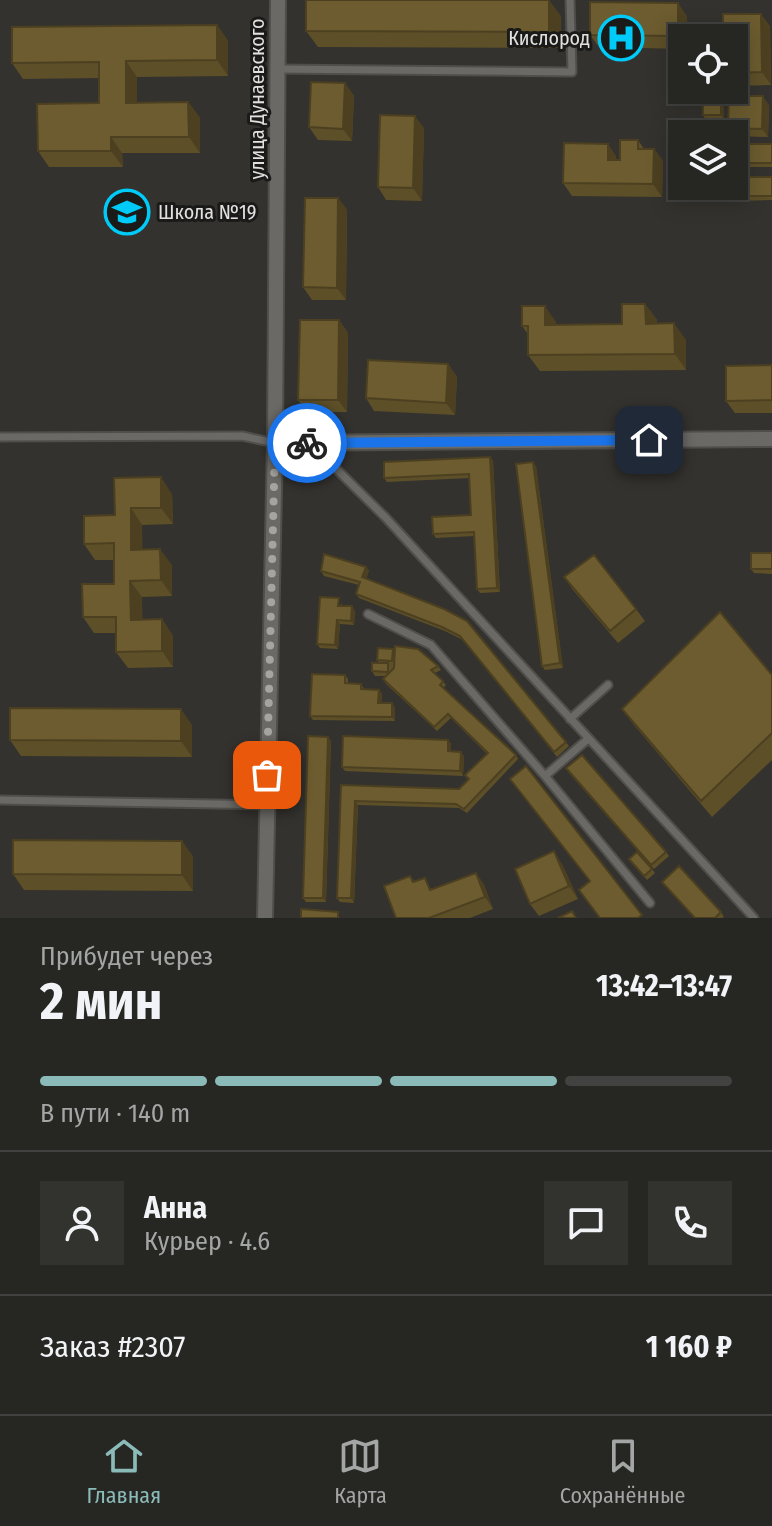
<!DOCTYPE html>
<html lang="ru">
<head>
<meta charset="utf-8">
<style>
	:root { --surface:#262622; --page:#32322f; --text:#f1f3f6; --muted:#a4a5a5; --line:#424340; --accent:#8bbbb9 }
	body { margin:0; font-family:"Fira Sans Condensed",sans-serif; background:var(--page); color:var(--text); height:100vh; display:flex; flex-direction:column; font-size:30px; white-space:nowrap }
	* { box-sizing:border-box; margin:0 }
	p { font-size:26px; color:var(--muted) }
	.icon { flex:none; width:44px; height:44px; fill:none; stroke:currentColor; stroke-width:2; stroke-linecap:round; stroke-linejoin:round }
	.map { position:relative; height:918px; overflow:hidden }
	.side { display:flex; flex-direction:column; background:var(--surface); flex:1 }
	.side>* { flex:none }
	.tools { position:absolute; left:668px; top:24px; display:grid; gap:16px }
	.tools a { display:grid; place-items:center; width:80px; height:80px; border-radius:0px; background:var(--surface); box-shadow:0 4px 20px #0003,0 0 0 2px var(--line); font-size:40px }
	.pin { position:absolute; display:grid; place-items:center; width:68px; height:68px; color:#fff; margin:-34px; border-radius:16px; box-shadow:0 4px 12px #0006 }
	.courier { position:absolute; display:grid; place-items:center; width:80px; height:80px; margin:-40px; border:6px solid #1a73e8; border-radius:50%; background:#fff; color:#222; box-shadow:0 2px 10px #0007 }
	.head em { font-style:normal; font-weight:700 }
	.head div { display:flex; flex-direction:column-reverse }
	.head { display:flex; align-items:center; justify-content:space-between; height:136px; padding:0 40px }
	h1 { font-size:52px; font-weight:700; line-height:60px }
	.bar { display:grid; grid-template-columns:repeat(4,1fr); gap:12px 8px; align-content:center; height:96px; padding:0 40px }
	.bar i { height:10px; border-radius:6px; background:var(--line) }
	.bar .current { background:var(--accent) }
	.bar p { grid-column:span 4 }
	.line { display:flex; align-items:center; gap:20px; padding:0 40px; border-top:2px solid var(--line) }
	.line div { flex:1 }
	.round { display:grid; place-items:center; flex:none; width:84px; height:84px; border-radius:0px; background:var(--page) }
	.tabs { display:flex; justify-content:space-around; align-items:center; height:112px; border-top:2px solid var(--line); background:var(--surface); font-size:22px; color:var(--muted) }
	.tabs a { display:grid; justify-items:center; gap:4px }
	.tabs .current { color:var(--accent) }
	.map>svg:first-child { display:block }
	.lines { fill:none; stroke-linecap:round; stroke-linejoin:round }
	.service-casing { stroke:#4f4e4b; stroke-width:11 }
	.minor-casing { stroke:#4f4e4b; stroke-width:18 }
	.service { stroke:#6a6965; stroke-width:7 }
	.minor { stroke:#6a6965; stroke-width:14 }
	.wall { fill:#5d4f28 }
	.shaded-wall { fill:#4c4021 }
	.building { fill:#6c5c2f; stroke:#4c4021; stroke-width:2 }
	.done { stroke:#a5a4a1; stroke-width:8; stroke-dasharray:0 14.4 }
	.route { stroke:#1a73e8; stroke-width:10 }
	.labels { text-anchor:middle; stroke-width:6; stroke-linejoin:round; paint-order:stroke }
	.poi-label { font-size:20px; fill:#e2e1df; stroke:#1a1a18; text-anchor:end }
	.street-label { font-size:20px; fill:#e2e1df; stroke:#1a1a18 }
</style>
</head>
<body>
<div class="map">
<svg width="772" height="918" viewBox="0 0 772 918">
	<rect width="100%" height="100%" fill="#33322e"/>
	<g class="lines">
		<g class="service-casing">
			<path id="service" d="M 277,69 L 572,72 L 570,0
				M 0,437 L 242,436 L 275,443
				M 310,443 L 386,518 L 754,918
				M 368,614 L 431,645 L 545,776 L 588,739
				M 570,719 L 608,685
				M 545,776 L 650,903
				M 0,800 L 267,805"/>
		</g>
		<g class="minor-casing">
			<path id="minor" d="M 275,443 L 772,439
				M 265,918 L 275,443 L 278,0"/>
		</g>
		<use href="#service" class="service"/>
		<use href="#minor" class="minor"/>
	</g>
	<path class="wall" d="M 561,16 L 560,48 L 318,47 L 306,31 Z
		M 687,16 L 687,38 L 682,38 L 682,49 L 599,47 L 590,35 Z
		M 217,25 L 228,41 L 228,76 L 137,77 L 137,103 L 188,102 L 200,118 L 200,153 L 122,153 L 123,167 L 49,167 L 38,151 L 99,103 L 99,78 L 23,79 L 12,63 Z
		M 770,26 L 771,85 L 734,86 L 734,38 Z
		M 345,83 L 354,96 L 352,141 L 318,140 L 309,127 Z
		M 724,105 L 724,119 L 706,120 L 703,115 Z
		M 769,105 L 768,137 L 734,136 L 734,134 L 732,134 L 728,128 Z
		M 424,128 L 422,201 L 386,200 L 378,187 Z
		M 638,140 L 644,149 L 654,149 L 663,161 L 662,197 L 572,196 L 563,183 L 616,156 L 616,160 L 620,160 Z
		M 734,144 L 772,144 L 772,167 L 734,167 Z
		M 772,177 L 772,200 L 737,201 L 734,196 Z
		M 338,198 L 347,210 L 346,300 L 312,300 L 303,287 Z
		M 645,304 L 657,320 L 657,324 L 686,340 L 686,370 L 540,371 L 528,355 L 528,334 L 522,326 L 556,322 L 556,325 L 622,324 Z
		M 339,320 L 348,333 L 347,412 L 307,412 L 298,400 Z
		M 448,364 L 457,377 L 455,415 L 374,411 L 366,398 Z
		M 772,365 L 772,413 L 735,413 L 726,401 Z
		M 490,457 L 493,461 L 500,592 L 480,593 L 477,589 L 475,536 L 436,538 L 433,534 L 471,515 L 469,478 L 387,482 L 384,478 Z
		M 536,466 L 563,668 L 545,670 L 542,666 Z
		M 172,494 L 173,524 L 142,525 L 142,549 L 172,565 L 172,596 L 142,597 L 142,620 L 162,619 L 173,636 L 173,667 L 128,668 L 116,652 L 116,633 L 94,633 L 83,617 L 114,584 L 114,560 L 95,560 L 84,544 L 115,515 Z
		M 772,553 L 772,574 L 754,573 L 751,569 Z
		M 366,567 L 369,571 L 366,579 L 467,621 L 569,746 L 557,757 L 463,640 L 445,631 L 359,598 L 356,594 L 359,585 L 324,576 L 321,571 Z
		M 564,577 L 636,609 L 645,621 L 618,643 L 573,590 Z
		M 342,602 L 341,606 L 355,611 L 354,625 L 340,624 L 338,649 L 320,648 L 317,644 Z
		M 394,652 L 438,666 L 441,670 L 435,673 L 446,685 L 443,688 L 516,755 L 518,759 L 467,813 L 459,808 L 358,805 L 354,903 L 340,902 L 337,898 L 341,785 L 459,789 L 468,780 L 465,775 L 487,754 L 451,718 L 437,731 L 386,684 L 383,679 L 386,676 L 375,676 L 372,671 L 379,663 L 377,660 Z
		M 345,675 L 348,679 L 348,683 L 361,684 L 364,689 L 379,690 L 382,694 L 381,703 L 392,703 L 395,708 L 395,721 L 313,720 L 310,716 Z
		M 772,675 L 772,760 L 712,817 L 634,725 L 622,709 Z
		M 192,725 L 192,757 L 21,756 L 10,740 Z
		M 328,737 L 331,741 L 326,902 L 306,902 L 303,898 Z
		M 448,740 L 451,744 L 451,751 L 464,756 L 463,776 L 345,771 L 342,767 Z
		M 569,773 L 666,852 L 669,856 L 654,869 Z
		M 182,841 L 193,857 L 193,891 L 24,890 L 13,874 Z
		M 629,859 L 652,869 L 655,873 L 647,880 Z
		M 562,864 L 578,899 L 539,916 L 530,904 Z
		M 476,873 L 484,885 L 493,909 L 470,918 L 396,918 L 410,876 L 415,882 L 433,889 Z
		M 662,882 L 721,912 L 724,917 L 722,918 L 694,918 Z"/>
	<path class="shaded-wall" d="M 549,0 L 561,16 L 560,48 L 549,32 Z
		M 678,3 L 687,16 L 687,38 L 682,38 L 682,42 L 678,36 Z
		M 761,14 L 770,26 L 771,85 L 762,72 Z
		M 217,25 L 228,41 L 228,76 L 217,60 Z
		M 126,61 L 137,77 L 137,119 L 126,103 Z
		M 345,83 L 354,96 L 352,141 L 343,129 Z
		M 763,96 L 769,105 L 768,137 L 762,129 Z
		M 721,101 L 724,105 L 724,119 L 721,115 Z
		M 188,102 L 200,118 L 200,153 L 189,137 Z
		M 415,116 L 424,128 L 422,201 L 413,188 Z
		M 111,137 L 122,153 L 123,167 L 111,151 Z
		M 608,144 L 616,156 L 616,172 L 608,160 Z
		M 654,149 L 663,161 L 662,197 L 653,184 Z
		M 338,198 L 347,210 L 346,300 L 337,288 Z
		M 645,304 L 657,320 L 657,340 L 646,324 Z
		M 545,306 L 556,322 L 556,341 L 545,325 Z
		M 339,320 L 348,333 L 347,412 L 338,400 Z
		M 674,323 L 686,340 L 686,370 L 675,354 Z
		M 448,364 L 457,377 L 455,415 L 446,403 Z
		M 490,457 L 493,461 L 500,592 L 497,588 Z
		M 533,462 L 536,466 L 563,668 L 560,663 Z
		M 161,477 L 172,494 L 173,524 L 161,508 Z
		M 131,508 L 142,525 L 143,566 L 131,550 Z
		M 160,549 L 172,565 L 172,596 L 161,580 Z
		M 366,567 L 369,571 L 365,581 L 362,577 Z
		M 130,581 L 142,597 L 143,636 L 131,620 Z
		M 352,606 L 355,611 L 354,625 L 351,621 Z
		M 162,619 L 173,636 L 173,667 L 162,651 Z
		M 337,620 L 340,624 L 338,649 L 335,645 Z
		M 379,690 L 382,694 L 381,707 L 378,703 Z
		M 392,703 L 395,708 L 395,721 L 392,717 Z
		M 181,709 L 192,725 L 192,757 L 181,741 Z
		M 328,737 L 331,741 L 326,902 L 323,898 Z
		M 448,740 L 451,744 L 451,755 L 448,751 Z
		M 461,752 L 464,756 L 463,776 L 460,771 Z
		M 355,801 L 358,805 L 354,903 L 351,898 Z
		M 182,841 L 193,857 L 193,891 L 182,875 Z
		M 554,851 L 562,864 L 578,899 L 569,886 Z
		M 476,873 L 484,885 L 493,909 L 485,897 Z"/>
	<path class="building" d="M 306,0 L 549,0 L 549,32 L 306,31 Z
		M 590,2 L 678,3 L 678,36 L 590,35 Z
		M 723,14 L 761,14 L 762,72 L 734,73 L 734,38 L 723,38 Z
		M 217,25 L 217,60 L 126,61 L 126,103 L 188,102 L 189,137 L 111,137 L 111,151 L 38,151 L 37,104 L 99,103 L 99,62 L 12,63 L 12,27 Z
		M 311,82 L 345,83 L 343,129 L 309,127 Z
		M 729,96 L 763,96 L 762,129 L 728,128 Z
		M 703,101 L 721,101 L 721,115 L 703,115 Z
		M 380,115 L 415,116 L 413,188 L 378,187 Z
		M 620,140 L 638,140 L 638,149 L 654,149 L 653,184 L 563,183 L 564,143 L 608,144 L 608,160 L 620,160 Z
		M 734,144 L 772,144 L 772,163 L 734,163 Z
		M 734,177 L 772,177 L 772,196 L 734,196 Z
		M 305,198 L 338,198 L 337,288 L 303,287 Z
		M 622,304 L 645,304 L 646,324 L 674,323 L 675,354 L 528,355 L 528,326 L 522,326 L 522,306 L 545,306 L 545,325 L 622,324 Z
		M 300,320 L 339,320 L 338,400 L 298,400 Z
		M 368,360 L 448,364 L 446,403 L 366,398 Z
		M 772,365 L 772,400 L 726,401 L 726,366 Z
		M 490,457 L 497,588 L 477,589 L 474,532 L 433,534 L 432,517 L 471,515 L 469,474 L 384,478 L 384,462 Z
		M 533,462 L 560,663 L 542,666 L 516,464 Z
		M 161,477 L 161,508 L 131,508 L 131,550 L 160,549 L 161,580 L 130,581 L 131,620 L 162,619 L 162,651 L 116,652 L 116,617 L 83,617 L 82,584 L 114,584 L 114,543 L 84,544 L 84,516 L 115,515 L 114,478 Z
		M 751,553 L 772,553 L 772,569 L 751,569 Z
		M 324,554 L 366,567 L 362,577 L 444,609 L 467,621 L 566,742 L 554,752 L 460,636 L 442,627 L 356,594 L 360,582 L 321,571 Z
		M 594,555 L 636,609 L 610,631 L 564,577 Z
		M 320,597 L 339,598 L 338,606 L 352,606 L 351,621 L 337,620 L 335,645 L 317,644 Z
		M 720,612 L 772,675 L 772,733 L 701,801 L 622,709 Z
		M 395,646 L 418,649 L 438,666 L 431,670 L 443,681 L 440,685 L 516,755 L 464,809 L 456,804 L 355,801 L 351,898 L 337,898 L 341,785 L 459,789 L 469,779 L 465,775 L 488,753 L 448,714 L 434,727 L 383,679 L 394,668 Z
		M 378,648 L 393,649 L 392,661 L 377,660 Z
		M 372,663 L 388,663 L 388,672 L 372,671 Z
		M 312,674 L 345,675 L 345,683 L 361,684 L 361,689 L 379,690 L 378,703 L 392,703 L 392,717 L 310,716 Z
		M 10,708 L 181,709 L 181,741 L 10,740 Z
		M 308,736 L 328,737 L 323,898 L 303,898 Z
		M 343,736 L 448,740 L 448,751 L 461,752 L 460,771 L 342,767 Z
		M 582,755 L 666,852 L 651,865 L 566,768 Z
		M 526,766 L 642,915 L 638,918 L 600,918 L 579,890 L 590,881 L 510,779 Z
		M 13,840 L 182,841 L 182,875 L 13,874 Z
		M 554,851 L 569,886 L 530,904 L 515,869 Z
		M 637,852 L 652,869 L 644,876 L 629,859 Z
		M 679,866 L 721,912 L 715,918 L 695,918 L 662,882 Z
		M 476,873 L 485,897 L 429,918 L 396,918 L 384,886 L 410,876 L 413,882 L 425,878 L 430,890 Z
		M 301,909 L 338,912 L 338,918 L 301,918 Z
		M 572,911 L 576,918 L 558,918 Z"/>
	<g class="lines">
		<path class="done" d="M 267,775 L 275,443 L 307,443"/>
		<path class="route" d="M 307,443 L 649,440"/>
	</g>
	<defs>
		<g id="hospital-ring" transform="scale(2.3)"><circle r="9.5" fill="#1a1a18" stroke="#00cbf8" stroke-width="1.5"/><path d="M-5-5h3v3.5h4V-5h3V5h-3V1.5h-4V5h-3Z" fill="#00cbf8"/></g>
		<g id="school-ring" transform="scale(2.3)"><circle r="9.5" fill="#1a1a18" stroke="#00cbf8" stroke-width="1.5"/><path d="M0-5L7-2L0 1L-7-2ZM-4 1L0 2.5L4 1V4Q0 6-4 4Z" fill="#00cbf8"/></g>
	</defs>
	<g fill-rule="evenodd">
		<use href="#hospital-ring" x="621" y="38"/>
		<use href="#school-ring" x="127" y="212"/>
	</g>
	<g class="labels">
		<g class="poi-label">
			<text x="590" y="45">Кислород</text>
			<text x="158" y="219" text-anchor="start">Школа №19</text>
		</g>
		<g class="street-label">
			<text transform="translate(257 99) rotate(-90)" y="7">улица Дунаевского</text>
		</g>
	</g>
</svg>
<div class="tools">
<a><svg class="icon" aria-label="locate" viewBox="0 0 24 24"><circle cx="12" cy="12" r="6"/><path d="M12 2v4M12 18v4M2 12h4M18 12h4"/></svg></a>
<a><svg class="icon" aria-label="layers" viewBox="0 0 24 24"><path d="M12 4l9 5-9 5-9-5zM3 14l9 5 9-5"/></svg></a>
</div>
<div class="pin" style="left:267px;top:775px;background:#ea580c"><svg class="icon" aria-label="bag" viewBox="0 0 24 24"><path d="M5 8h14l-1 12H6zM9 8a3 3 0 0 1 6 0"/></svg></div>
<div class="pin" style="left:649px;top:440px;background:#1f2937"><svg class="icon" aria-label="home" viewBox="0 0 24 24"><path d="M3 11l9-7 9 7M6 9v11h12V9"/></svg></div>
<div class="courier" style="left:307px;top:443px"><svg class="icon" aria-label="bike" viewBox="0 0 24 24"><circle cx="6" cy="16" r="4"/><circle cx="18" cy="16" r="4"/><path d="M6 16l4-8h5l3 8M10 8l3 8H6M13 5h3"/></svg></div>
</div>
<section class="side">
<div class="head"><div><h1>2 мин</h1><p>Прибудет через</p></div><em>13:42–13:47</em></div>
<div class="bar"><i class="current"></i><i class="current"></i><i class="current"></i><i></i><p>В пути · 140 m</p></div>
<div class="line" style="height:144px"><a class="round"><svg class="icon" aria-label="person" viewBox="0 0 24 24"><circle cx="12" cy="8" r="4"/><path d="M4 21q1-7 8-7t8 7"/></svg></a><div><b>Анна</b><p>Курьер · 4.6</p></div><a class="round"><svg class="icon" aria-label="chat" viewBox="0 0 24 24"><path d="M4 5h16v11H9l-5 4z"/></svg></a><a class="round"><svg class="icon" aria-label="phone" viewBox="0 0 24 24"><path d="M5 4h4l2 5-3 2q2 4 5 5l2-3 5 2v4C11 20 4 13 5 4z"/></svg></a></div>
<div class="line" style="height:104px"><div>Заказ #2307</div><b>1 160 ₽</b></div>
</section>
<nav class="tabs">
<a class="current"><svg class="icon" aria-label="home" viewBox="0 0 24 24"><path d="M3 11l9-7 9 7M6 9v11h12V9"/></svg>Главная</a>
<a><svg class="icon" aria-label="map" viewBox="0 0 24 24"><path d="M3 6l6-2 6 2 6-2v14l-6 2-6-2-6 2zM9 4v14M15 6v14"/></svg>Карта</a>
<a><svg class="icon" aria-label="saved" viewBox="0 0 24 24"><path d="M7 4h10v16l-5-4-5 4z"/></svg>Сохранённые</a>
</nav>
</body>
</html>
